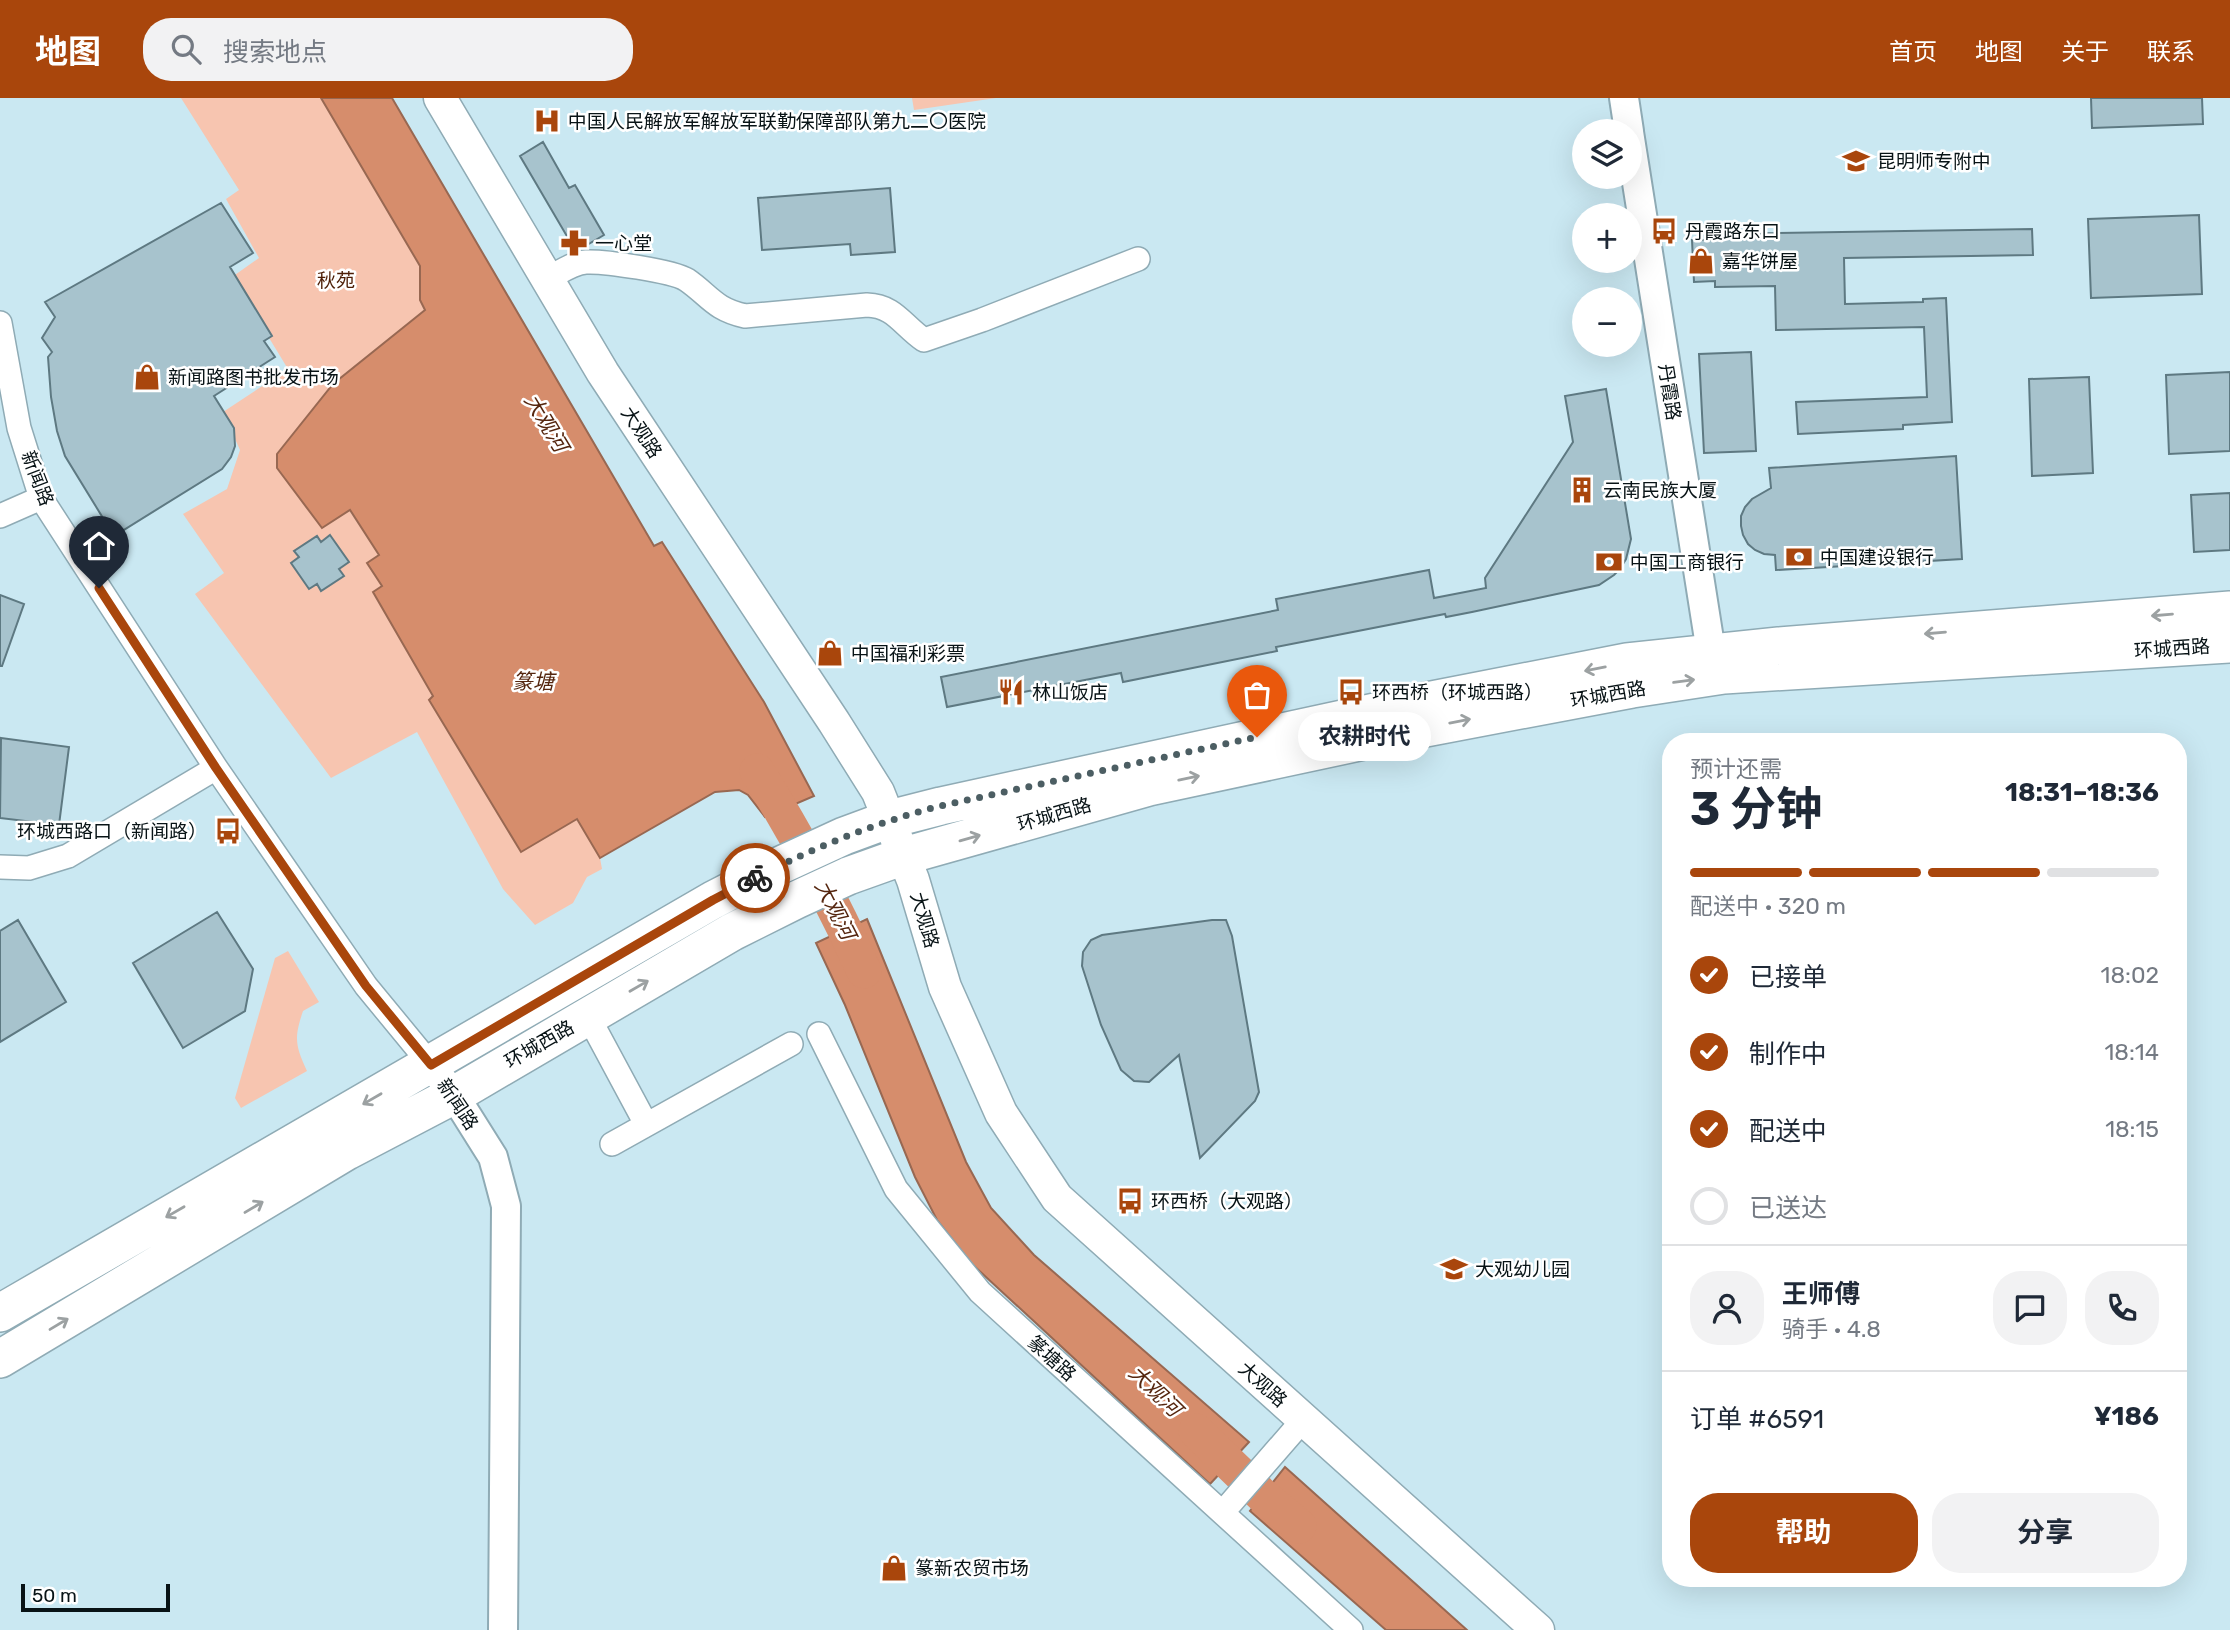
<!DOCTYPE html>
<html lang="zh">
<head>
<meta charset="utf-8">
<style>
	:root { --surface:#fff; --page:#f2f2f3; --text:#1f2937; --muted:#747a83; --line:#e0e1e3; --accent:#a9460c }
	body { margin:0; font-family:Rubik,"Noto Sans SC",sans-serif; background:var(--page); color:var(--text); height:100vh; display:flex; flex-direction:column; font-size:26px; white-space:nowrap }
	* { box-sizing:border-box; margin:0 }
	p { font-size:23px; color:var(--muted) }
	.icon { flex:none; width:38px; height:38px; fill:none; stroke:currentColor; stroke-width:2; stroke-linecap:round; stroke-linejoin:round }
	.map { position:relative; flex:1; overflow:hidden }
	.side { position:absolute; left:1662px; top:635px; width:525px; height:854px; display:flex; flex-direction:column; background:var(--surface); border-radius:28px; box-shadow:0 7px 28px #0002 }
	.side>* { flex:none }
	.controls { position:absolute; left:1572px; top:21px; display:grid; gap:14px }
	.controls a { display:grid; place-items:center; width:70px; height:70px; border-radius:50%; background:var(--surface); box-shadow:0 7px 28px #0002; font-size:35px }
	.scale { position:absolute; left:21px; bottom:18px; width:149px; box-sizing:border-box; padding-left:7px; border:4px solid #081316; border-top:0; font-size:19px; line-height:24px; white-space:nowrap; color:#081316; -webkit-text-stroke:5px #fff; paint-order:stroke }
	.pin { position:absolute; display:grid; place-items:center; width:60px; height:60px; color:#fff; margin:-72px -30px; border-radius:50% 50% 50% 0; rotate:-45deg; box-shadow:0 0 7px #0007 }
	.pin .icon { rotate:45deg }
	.courier { position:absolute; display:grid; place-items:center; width:70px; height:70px; margin:-35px; border:5px solid #a9460c; border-radius:50%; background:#fff; color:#222; box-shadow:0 2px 9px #0007 }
	.bubble { position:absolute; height:49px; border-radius:24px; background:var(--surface); box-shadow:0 7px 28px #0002; font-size:23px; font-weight:700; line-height:49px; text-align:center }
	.headline em { font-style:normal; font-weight:700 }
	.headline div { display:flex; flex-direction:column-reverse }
	.headline { display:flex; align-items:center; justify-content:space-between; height:119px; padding:0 28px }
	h1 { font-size:46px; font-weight:700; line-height:52px }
	.bar { display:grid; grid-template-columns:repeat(4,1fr); gap:10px 7px; align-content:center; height:84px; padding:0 28px }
	.bar i { height:9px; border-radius:5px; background:var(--line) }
	.bar .on { background:var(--accent) }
	.bar p { grid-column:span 4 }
	.line { display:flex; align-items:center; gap:18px; padding:0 28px; border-top:2px solid var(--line) }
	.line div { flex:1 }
	.round { display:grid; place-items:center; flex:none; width:74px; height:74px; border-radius:28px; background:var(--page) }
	ol { padding:0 28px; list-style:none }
	li { display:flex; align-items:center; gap:21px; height:77px }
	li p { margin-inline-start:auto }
	li .icon { padding:7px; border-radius:50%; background:var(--accent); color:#fff; stroke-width:4 }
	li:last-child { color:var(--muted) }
	li i { width:38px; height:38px; border:4px solid var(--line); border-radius:50% }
	.action { display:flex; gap:14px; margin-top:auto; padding:14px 28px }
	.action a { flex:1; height:80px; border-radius:28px; background:var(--accent); color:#fff; font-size:28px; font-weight:700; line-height:80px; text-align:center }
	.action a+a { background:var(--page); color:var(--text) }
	header { display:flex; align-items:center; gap:42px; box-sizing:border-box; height:98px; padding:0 35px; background:var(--accent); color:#fff }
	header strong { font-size:33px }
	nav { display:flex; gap:38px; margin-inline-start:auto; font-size:24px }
	.search { width:490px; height:63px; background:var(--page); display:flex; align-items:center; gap:18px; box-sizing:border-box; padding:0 24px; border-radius:28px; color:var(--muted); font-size:26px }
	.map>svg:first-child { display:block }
	.green { fill:#f7c5b0 }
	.water { fill:#d68d6c; stroke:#986852; stroke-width:2 }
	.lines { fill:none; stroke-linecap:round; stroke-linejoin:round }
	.river { stroke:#d68d6c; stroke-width:35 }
	.building { fill:#a7c3cd; stroke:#5e7982; stroke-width:2 }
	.minor-casing { stroke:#8fabb5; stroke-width:26 }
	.tertiary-casing { stroke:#8fabb5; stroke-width:32 }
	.secondary-casing { stroke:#8fabb5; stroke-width:35 }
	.primary-casing { stroke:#8fabb5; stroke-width:40 }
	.minor { stroke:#fff; stroke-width:23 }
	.tertiary { stroke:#fff; stroke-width:28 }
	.secondary { stroke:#fff; stroke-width:32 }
	.primary { stroke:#fff; stroke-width:37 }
	.oneway { stroke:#9ca1a2 }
	.done { stroke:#4c5e63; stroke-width:7; stroke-dasharray:0 12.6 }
	.route { stroke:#a9460c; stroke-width:9 }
	.labels { text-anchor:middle; stroke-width:5; stroke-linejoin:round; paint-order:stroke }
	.poi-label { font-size:19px; fill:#081316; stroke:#fff; text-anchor:start }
	.park-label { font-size:19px; fill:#4d1e06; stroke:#fff }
	.street-label { font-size:19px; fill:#081316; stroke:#fff }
	.water-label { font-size:21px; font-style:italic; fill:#55260f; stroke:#fff }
</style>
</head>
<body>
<header>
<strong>地图</strong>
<div class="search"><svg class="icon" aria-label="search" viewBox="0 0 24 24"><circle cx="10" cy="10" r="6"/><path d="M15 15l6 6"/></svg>搜索地点</div>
<nav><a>首页</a><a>地图</a><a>关于</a><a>联系</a></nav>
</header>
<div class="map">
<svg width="2230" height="1532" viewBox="0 0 2230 1532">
	<rect width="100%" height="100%" fill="#cae8f2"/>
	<path class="green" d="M 181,0 L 321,0 L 420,168 L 420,202 L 425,212 L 333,286 L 277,370 L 322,430 L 349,412 L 379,457 L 368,465 L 383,488 L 373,495 L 433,598 L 429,602 L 521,754 L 577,721 L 600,760 L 602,771 L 587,779 L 573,805 L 535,827 L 503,791 L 417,634 L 331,680 L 195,496 L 224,475 L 183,416 L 227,391 L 240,352 L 223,314 L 288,271 L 232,179 L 259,160 L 226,101 L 239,92 Z
		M 912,0 L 996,0 L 914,12 Z
		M 288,853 L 319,904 L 303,913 C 294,940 295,947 307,973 L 241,1010 L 235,1000 L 275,860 Z"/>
	<path class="water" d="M 321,0 L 392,0 L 654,448 L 662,444 L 764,604 L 814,698 L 765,719 L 748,697 L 739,692 L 715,694 L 600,760 L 577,721 L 521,754 L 429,602 L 433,598 L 373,494 L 382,488 L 367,465 L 379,457 L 350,412 L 322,430 L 277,370 L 277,356 L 333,286 L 425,212 L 420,202 L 420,168 Z
		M 867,821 L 966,1064 L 991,1110 L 1034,1157 L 1249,1344 L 1210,1386 L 973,1167 L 937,1122 L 915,1079 L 845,907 L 816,845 Z
		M 1285,1369 L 1467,1532 L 1386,1532 L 1250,1413 Z"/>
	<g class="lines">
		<path class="river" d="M 757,673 C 797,737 833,804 864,873
			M 1196,1333 L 1263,1398 L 1299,1428"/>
	</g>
	<path class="building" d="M 2091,0 L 2202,0 L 2203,26 L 2092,30 Z
		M 543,44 L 569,90 L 575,87 L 604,137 L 580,151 L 575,152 L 520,58 Z
		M 890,90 L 895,154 L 851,157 L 850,146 L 762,152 L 758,100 Z
		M 221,105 L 253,155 L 230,169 L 272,238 L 264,243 L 275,259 L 214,298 L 234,330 L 235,348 L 231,359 L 222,371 L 114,438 L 65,358 L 57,333 L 51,299 L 48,259 L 52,254 L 42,240 L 55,219 L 45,204 Z
		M 2199,117 L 2202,196 L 2091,200 L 2088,121 Z
		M 2032,131 L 2033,157 L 1844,160 L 1845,206 L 1923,204 L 1923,201 L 1946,200 L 1952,324 L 1903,327 L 1903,331 L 1798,336 L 1796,304 L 1927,299 L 1924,229 L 1776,232 L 1775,188 L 1715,189 L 1715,183 L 1694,184 L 1692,142 L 1718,142 L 1718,136 Z
		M 1751,254 L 1756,353 L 1704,355 L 1699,256 Z
		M 2230,274 L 2230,353 L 2169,356 L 2166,277 Z
		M 2089,279 L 2093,375 L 2032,378 L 2029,281 Z
		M 1606,291 L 1631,441 L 1626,461 L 1620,471 L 1614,477 L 1599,487 L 1472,514 L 1446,519 L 1445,516 L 1276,549 L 1277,553 L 1123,584 L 1121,575 L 947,609 L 941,579 L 1278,512 L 1276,501 L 1429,472 L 1434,500 L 1486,490 L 1485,480 L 1573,344 L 1565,298 Z
		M 1956,358 L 1962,461 L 1776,472 L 1775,457 L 1764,456 L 1755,452 L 1748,446 L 1743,437 L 1741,428 L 1741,418 L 1745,409 L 1752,401 L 1771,390 L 1769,370 Z
		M 2230,395 L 2230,452 L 2194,454 L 2191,397 Z
		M 330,437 L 349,464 L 339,471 L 344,478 L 321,493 L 317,486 L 309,491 L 291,465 L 299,459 L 294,453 L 317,438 L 321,444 Z
		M 0,497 L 24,506 L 2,568 L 0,568 Z
		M 1,640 L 69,649 L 59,727 L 0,720 Z
		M 217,814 L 253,871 L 245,913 L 183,950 L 133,865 Z
		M 18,822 L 66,904 L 0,944 L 0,833 Z
		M 1212,822 L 1226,822 L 1232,838 L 1259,994 L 1255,1003 L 1200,1060 L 1179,957 L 1149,984 L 1134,983 L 1121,972 L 1101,927 L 1082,868 L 1083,854 L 1091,842 L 1102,837 Z"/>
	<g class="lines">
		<g class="minor-casing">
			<path id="minor" d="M 547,181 C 559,175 572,165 586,164 C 604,163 673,173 687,182 C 710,198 714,211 745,218 L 867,207 C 895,208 902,227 924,242 L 982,222 L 1138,161
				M 0,225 L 19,330 L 41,400 L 216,670 L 366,888 L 431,967
				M 0,418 L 41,400
				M 0,769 L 29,770 L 68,758 L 216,670
				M 588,918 L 646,1026
				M 819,936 L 896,1091 L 980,1194 L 1351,1532
				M 612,1046 L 791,946
				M 1223,1414 L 1303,1322"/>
		</g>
		<g class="tertiary-casing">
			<path id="tertiary" d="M 1624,0 L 1629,33
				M 1629,34 L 1711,554
				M 431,967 L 454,997 L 493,1059 L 506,1108 L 503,1532"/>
		</g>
		<g class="secondary-casing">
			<path id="secondary" d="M 440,0 L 603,275 L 834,624 L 878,694 L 913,782 L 945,889 L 1001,1015 L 1057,1100 L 1538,1532"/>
		</g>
		<g class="primary-casing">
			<path id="primary" d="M 0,1215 L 713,802 L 781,767 L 844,738 L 890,721 L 941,708 L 1416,605 L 1627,564 L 1779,548 L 2230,512
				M 0,1261 L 347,1053 L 454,997 L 732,834 L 796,802 L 848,778 L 904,758 L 1149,689 L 1420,631 L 1632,591 L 1724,577 L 2230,546"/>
		</g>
		<use href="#minor" class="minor"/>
		<use href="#tertiary" class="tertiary"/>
		<use href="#secondary" class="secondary"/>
		<use href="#primary" class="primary"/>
	</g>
	<defs><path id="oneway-shaft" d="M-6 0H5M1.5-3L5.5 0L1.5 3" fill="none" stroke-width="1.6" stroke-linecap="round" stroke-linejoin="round" transform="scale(1.75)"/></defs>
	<g class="oneway">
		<use href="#oneway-shaft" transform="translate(2162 517) rotate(175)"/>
		<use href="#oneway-shaft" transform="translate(1935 535) rotate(175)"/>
		<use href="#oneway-shaft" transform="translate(1595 571) rotate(169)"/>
		<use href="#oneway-shaft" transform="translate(1684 583) rotate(-8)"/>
		<use href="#oneway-shaft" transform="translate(1460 623) rotate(-11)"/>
		<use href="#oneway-shaft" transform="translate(1189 680) rotate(-12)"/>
		<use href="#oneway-shaft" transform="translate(970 740) rotate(-16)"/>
		<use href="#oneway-shaft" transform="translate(639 888) rotate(-30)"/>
		<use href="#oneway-shaft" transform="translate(372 1001) rotate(150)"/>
		<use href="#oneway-shaft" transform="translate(254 1109) rotate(-31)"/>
		<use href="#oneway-shaft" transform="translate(175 1114) rotate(150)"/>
		<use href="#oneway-shaft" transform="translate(59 1226) rotate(-31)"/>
	</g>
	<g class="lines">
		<path class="done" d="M 755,780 C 815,749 875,725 940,708 L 1257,639"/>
		<path class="route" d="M 99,490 L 216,670 L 366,888 L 431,967 L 713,802 L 755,780"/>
	</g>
	<defs>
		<g id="hospital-bare" transform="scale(2.1)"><path d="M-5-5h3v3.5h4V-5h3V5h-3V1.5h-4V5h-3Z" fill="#a9460c" stroke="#fff" stroke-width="2.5" paint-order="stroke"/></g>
		<g id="school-bare" transform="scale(2.1)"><path d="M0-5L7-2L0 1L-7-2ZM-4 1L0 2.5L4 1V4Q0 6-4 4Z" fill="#a9460c" stroke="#fff" stroke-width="2.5" paint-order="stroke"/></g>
		<g id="bus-bare" transform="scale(2.1)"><path d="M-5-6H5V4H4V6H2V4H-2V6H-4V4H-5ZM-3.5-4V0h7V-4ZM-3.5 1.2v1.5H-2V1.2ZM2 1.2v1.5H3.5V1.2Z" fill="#a9460c" stroke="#fff" stroke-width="2.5" paint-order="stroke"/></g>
		<g id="pharmacy-bare" transform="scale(2.1)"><path d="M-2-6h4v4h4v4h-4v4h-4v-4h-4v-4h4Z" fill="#a9460c" stroke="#fff" stroke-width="2.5" paint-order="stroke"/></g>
		<g id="shop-bare" transform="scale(2.1)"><path d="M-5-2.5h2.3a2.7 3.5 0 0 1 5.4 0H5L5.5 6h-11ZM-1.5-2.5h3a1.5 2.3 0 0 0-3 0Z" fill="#a9460c" stroke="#fff" stroke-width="2.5" paint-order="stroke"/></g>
		<g id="building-bare" transform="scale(2.1)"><path d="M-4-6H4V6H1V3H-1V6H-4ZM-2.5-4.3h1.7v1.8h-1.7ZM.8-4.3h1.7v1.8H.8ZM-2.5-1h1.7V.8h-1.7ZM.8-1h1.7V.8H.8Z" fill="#a9460c" stroke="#fff" stroke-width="2.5" paint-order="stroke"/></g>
		<g id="bank-bare" transform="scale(2.1)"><path d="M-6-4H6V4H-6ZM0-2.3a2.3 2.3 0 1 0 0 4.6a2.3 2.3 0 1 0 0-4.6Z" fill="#a9460c" stroke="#fff" stroke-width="2.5" paint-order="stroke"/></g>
		<g id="restaurant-bare" transform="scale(2.1)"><path d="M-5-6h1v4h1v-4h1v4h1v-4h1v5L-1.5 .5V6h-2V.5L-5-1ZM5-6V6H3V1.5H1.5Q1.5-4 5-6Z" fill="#a9460c" stroke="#fff" stroke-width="2.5" paint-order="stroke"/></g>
	</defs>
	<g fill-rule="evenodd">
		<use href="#hospital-bare" x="547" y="23"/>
		<use href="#school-bare" x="1856" y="63"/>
		<use href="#bus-bare" x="1664" y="133"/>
		<use href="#pharmacy-bare" x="574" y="145"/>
		<use href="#shop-bare" x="1701" y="163"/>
		<use href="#shop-bare" x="147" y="279"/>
		<use href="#building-bare" x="1582" y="392"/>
		<use href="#bank-bare" x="1799" y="459"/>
		<use href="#bank-bare" x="1609" y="464"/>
		<use href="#shop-bare" x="830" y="555"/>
		<use href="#restaurant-bare" x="1011" y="594"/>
		<use href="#bus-bare" x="1351" y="594"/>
		<use href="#bus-bare" x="228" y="733"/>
		<use href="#bus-bare" x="1130" y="1103"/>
		<use href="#school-bare" x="1454" y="1171"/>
		<use href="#shop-bare" x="894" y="1470"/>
	</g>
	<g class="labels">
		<g class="poi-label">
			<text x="568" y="30">中国人民解放军解放军联勤保障部队第九二〇医院</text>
			<text x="1877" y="70">昆明师专附中</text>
			<text x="1685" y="140">丹霞路东口</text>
			<text x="595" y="152">一心堂</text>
			<text x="1722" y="170">嘉华饼屋</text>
			<text x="168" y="286">新闻路图书批发市场</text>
			<text x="1603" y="399">云南民族大厦</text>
			<text x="1820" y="466">中国建设银行</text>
			<text x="1630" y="471">中国工商银行</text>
			<text x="851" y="562">中国福利彩票</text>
			<text x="1032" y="601">林山饭店</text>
			<text x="1372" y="601">环西桥（环城西路）</text>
			<text x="207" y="740" text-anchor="end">环城西路口（新闻路）</text>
			<text x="1151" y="1110">环西桥（大观路）</text>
			<text x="1475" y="1178">大观幼儿园</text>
			<text x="915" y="1477">篆新农贸市场</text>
		</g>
		<g class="park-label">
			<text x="336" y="189">秋苑</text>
		</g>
		<g class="street-label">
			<text transform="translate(1670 294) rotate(81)" y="7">丹霞路</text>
			<text transform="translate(642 334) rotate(57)" y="7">大观路</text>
			<text transform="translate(38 380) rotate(69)" y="7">新闻路</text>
			<text transform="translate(2172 550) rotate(-4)" y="7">环城西路</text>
			<text transform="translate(1608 596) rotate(-10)" y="7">环城西路</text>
			<text transform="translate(1054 716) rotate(-16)" y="7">环城西路</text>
			<text transform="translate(925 822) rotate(74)" y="7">大观路</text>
			<text transform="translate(539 946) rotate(-30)" y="7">环城西路</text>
			<text transform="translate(458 1006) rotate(56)" y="7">新闻路</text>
			<text transform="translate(1052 1260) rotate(42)" y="7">篆塘路</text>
			<text transform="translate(1263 1286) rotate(42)" y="7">大观路</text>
		</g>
		<g class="water-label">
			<text transform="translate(546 325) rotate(59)" y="7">大观河</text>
			<text x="533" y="591">篆塘</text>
			<text transform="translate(835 812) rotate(63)" y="7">大观河</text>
			<text transform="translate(1155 1293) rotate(44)" y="7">大观河</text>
		</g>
	</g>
</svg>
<div class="controls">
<a><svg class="icon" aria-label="layers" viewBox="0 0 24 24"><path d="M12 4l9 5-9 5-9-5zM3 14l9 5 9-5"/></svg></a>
<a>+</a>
<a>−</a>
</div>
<div class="scale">50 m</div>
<div class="pin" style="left:1257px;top:639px;background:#ea580c"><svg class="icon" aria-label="bag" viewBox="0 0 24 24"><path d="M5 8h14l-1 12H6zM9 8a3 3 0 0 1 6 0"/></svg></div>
<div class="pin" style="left:99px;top:490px;background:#1f2937"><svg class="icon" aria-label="home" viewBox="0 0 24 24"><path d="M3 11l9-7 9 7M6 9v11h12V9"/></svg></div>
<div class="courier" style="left:755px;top:780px"><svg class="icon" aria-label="bike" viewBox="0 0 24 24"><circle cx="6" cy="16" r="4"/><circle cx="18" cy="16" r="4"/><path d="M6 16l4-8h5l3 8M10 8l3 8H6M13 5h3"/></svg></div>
<div class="bubble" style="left:1298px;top:614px;width:133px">农耕时代</div>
<section class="side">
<div class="headline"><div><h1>3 分钟</h1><p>预计还需</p></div><em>18:31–18:36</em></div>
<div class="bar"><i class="on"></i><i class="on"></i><i class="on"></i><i></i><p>配送中 · 320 m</p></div>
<ol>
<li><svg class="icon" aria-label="check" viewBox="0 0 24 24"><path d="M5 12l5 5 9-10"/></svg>已接单<p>18:02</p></li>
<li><svg class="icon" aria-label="check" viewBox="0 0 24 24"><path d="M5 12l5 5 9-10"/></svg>制作中<p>18:14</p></li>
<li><svg class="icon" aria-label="check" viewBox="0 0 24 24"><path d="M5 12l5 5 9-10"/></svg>配送中<p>18:15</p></li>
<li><i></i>已送达</li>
</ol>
<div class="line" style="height:126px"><a class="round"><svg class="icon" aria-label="person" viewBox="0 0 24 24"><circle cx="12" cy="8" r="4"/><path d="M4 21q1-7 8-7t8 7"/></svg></a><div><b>王师傅</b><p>骑手 · 4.8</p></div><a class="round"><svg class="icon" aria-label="chat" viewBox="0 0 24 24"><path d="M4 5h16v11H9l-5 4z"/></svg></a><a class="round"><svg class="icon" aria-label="phone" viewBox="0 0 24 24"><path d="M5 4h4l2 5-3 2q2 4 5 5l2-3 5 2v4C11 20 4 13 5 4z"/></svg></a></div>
<div class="line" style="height:91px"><div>订单 #6591</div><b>¥186</b></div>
<div class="action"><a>帮助</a><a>分享</a></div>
</section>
</div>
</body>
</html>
